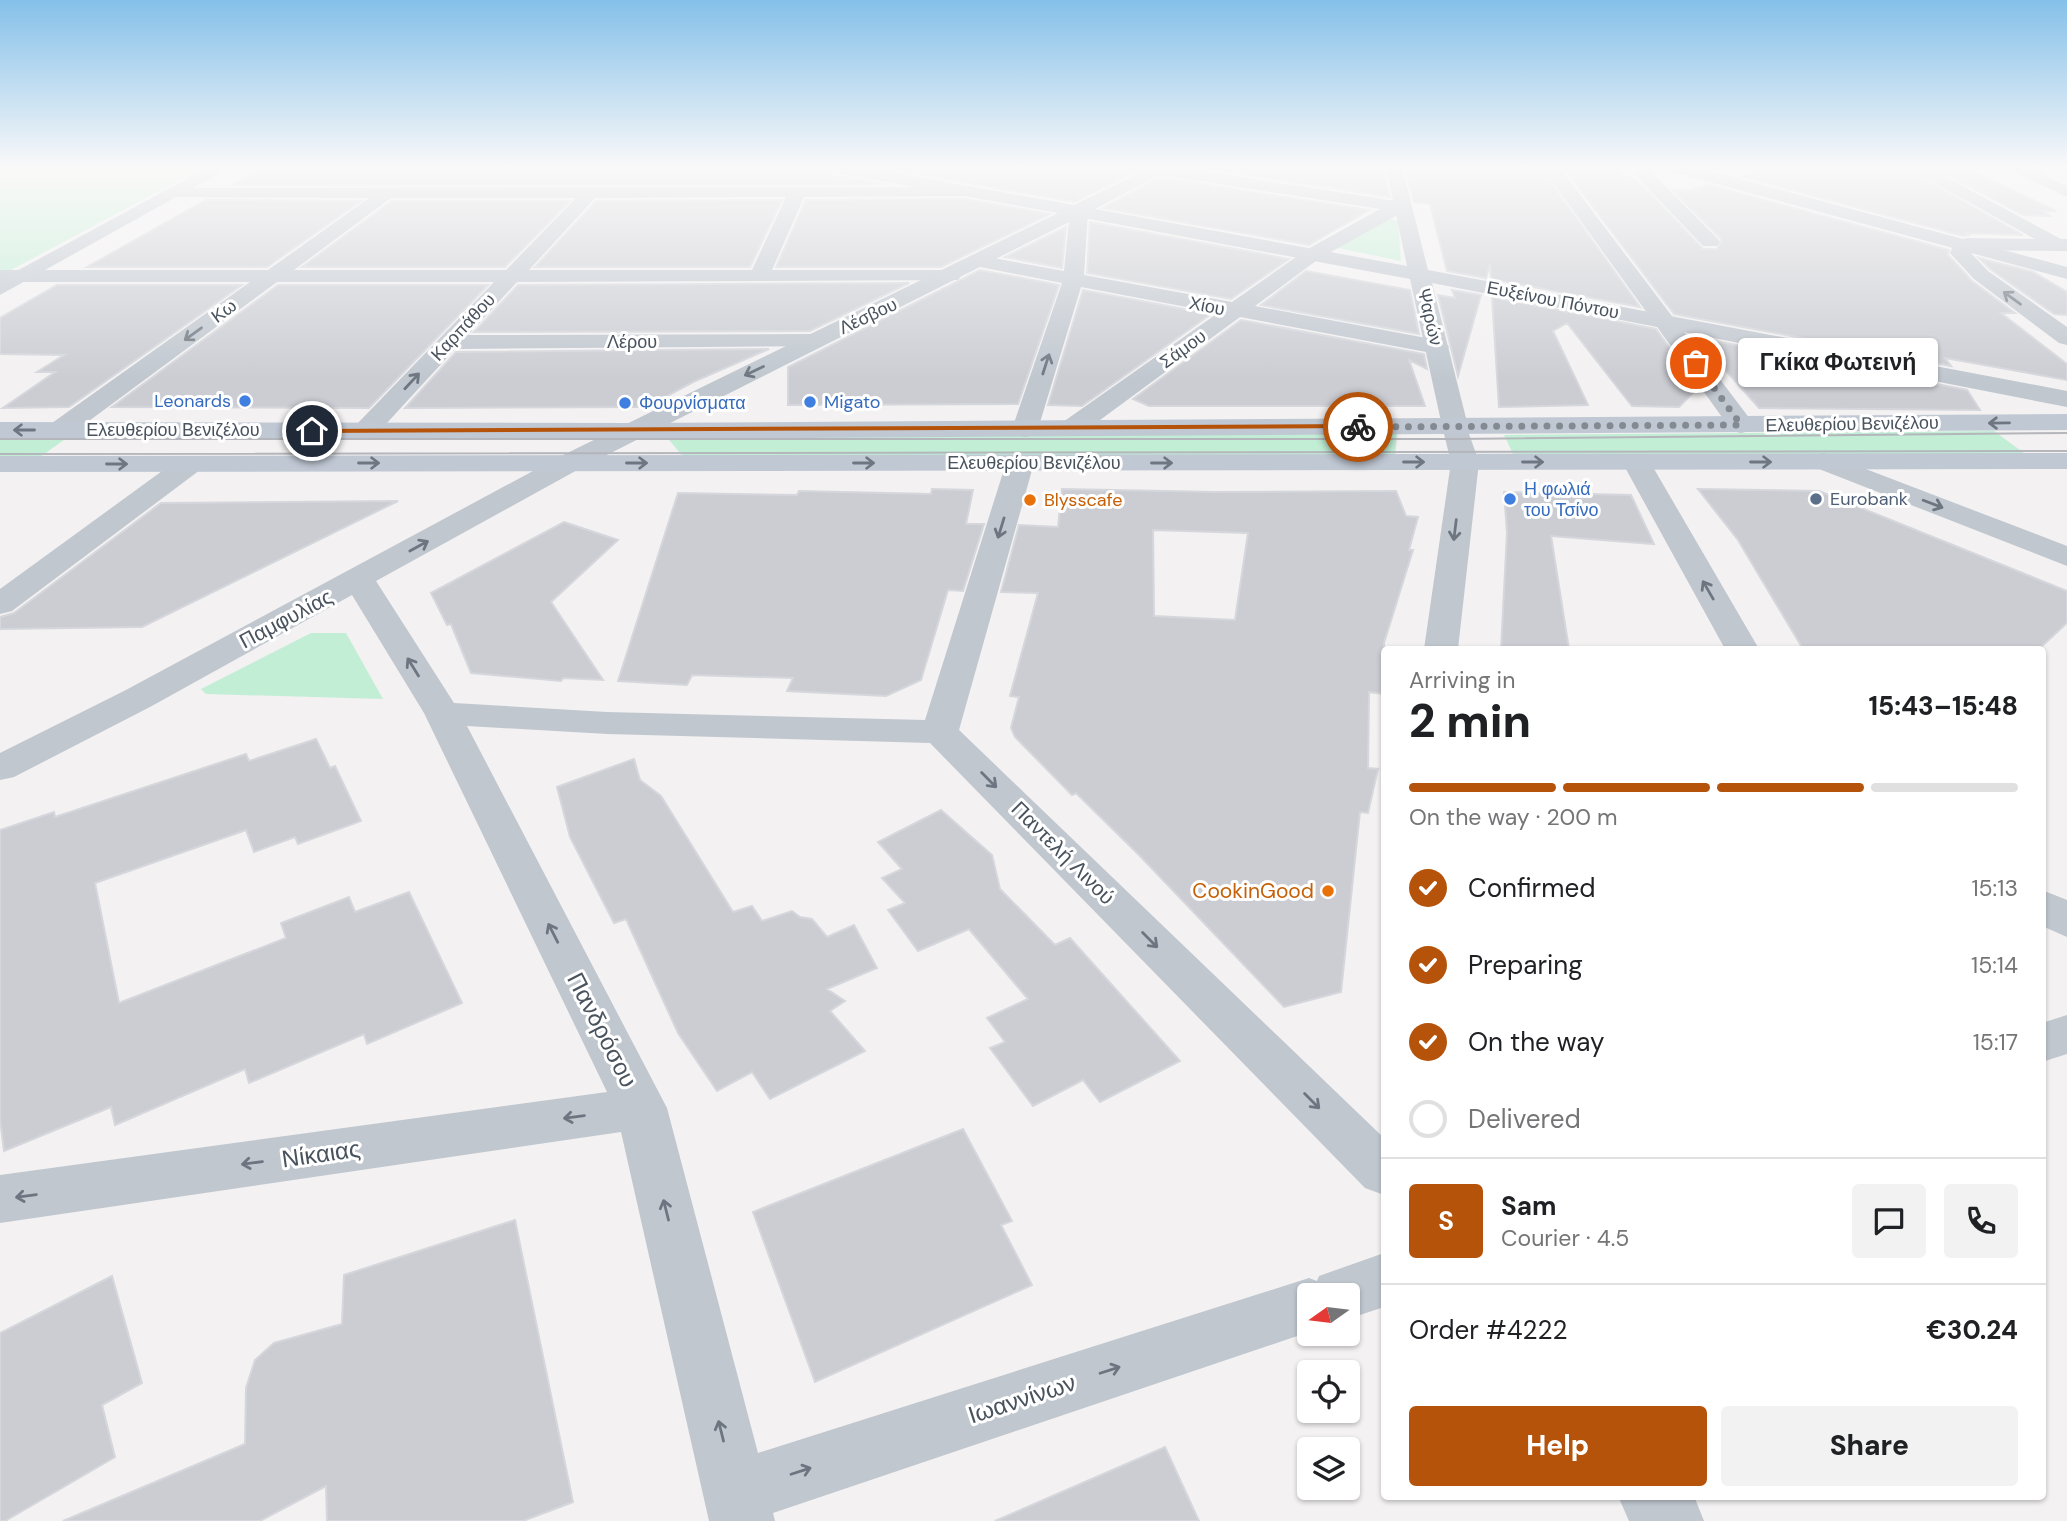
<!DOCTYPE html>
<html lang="en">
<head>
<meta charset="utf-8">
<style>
	:root { --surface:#fff; --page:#f2f2f2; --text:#202124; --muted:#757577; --line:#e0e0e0; --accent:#b45309 }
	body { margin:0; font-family:"DM Sans",sans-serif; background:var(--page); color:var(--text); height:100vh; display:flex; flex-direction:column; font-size:26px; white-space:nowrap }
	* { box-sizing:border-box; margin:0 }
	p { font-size:23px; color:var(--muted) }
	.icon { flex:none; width:38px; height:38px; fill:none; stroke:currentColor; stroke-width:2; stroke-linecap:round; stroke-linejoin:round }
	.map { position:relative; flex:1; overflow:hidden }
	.drawer { position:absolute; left:1381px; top:646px; width:665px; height:854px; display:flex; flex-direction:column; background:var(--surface); border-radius:7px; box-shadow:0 2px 5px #0004 }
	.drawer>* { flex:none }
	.needle { width:46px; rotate:256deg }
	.controls { position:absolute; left:1297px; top:1283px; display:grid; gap:14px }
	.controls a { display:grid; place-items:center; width:63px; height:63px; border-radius:7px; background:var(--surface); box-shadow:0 2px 5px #0004; font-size:35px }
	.pin { position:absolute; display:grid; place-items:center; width:60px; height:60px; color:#fff; margin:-30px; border:4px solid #fff; border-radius:50%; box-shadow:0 2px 7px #0007 }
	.courier { position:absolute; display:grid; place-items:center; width:70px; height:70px; margin:-35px; border:5px solid #b45309; border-radius:50%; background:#fff; color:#222; box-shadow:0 2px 9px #0007 }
	.bubble { position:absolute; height:49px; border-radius:7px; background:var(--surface); box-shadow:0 2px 5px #0004; font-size:23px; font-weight:800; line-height:49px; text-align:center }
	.headline em { font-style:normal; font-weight:800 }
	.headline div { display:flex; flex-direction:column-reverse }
	.headline { display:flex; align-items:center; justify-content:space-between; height:119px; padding:0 28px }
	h1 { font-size:46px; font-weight:800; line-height:52px }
	.bar { display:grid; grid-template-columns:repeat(4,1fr); gap:10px 7px; align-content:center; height:84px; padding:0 28px }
	.bar i { height:9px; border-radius:5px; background:var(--line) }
	.bar .current { background:var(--accent) }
	.bar p { grid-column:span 4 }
	.line { display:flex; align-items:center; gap:18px; padding:0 28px; border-top:2px solid var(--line) }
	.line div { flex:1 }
	.round { display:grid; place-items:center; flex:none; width:74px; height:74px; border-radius:7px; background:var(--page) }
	ol { padding:0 28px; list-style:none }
	li { display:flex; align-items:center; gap:21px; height:77px }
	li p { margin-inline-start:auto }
	li .icon { padding:7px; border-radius:50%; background:var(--accent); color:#fff; stroke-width:4 }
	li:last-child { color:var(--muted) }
	li i { width:38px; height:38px; border:4px solid var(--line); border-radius:50% }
	.primary-button { display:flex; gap:14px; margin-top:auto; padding:14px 28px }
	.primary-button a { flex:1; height:80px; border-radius:7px; background:var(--accent); color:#fff; font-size:28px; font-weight:800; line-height:80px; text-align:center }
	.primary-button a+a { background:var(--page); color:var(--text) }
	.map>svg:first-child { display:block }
	.green { fill:#c2eed6 }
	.building { fill:#cbcdd3; stroke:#d5d7dc; stroke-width:2; fill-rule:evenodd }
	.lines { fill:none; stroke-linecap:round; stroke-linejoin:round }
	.minor { fill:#c0c7cf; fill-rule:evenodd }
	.tertiary { fill:#c0c7cf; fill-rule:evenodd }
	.secondary { fill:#c0c8d4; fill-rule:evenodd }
	.tram { stroke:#b4b6bb; stroke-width:2 }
	.oneway { stroke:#6d7680 }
	.oneway2 { stroke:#6d7681 }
	.route { fill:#b45309 }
	.done { stroke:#848a91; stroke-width:7; stroke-dasharray:0 12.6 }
	.shop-dot { fill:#3f7fe0; stroke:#fff; stroke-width:2.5 }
	.service-dot { fill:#5c6f8a; stroke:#fff; stroke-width:2.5 }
	.food-dot { fill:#e8710a; stroke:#fff; stroke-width:2.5 }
	.labels { text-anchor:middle; stroke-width:6; stroke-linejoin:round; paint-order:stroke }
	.far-street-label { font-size:18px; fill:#49535e; stroke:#fff }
	.far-shop-label { font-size:18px; fill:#366cbe; stroke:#fff; text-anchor:start }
	.far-service-label { font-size:18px; fill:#4e5e75; stroke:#fff; text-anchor:start }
	.far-food-label { font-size:18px; fill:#c56008; stroke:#fff; text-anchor:start }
	.street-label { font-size:21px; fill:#49535e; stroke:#fff }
	.food-label { font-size:21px; fill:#c56008; stroke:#fff; text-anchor:end }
	.near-street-label { font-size:24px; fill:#49535e; stroke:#fff }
</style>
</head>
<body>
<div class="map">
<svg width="2067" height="1521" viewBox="0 0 2067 1521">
	<rect width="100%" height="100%" fill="#f3f1f1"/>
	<path class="green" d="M 3,167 L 204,167 L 9,271 L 0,271 L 0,169 Z
		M 1392,219 L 1398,222 L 1401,261 L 1333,247 L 1378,221 Z
		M 1994,431 L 2028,456 L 1515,458 L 1504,435 Z
		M 1397,434 L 1395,458 L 685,459 L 665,435 Z
		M 0,435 L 71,435 L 37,459 L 0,460 Z
		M 311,633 L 346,633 L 383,699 L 206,694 L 201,689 Z"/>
	<path class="building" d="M 702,167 L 821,167 L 832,175 L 886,184 L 232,185 L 264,168 Z
		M 879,167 L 1145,167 L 1074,202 Z
		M 1196,167 L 1383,167 L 1390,197 Z
		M 1405,167 L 1540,167 L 1640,307 L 1491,279 L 1490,264 L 1486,278 L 1447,271 L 1430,204 L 1414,202 Z
		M 1563,167 L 1617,167 L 1624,177 L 1632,178 L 1642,185 L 1703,249 L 1717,249 L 1722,240 L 1672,190 L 1689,190 L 1709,185 L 1949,250 L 1948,255 L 1972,281 L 2015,313 L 2001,313 L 2067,364 L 2067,380 L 1945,358 L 1951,366 L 1674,314 Z
		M 1773,167 L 1903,167 L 2023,235 L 1966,233 L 1969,235 L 1963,236 L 1740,176 Z
		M 1933,167 L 1965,167 L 2056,211 L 2042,211 L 2050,216 L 2023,215 Z
		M 1160,177 L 1162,178 L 1369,210 L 1309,245 L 1103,208 Z
		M 965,199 L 1050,214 L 941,267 L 776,267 L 806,200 Z
		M 206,200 L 361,201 L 267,267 L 87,267 Z
		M 782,200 L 750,267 L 535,267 L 596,201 Z
		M 392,201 L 570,201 L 505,267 L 302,267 Z
		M 1090,222 L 1289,259 L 1231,299 L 1087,273 Z
		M 1066,227 L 1062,268 L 1005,257 Z
		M 1979,258 L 2033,272 L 2067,292 L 2067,315 L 2054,314 L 1990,269 Z
		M 980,270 L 1059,285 L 1018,404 L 788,405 L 788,367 Z
		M 1306,271 L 1410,290 L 1419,334 L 1261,305 Z
		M 909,283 L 810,331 L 474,332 L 518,285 Z
		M 57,285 L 242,285 L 69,407 L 3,408 L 55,372 L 37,372 L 64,355 L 0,354 L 0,318 Z
		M 278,285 L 488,285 L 369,408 L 112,407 Z
		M 1083,290 L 1211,314 L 1082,406 L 1048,405 Z
		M 1452,290 L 1481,295 L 1458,376 L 1438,295 L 1455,298 Z
		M 1492,297 L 1656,329 L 1698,388 L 1679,407 L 1632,406 L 1567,323 L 1553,331 L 1588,405 L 1499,407 Z
		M 1241,320 L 1424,354 L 1427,369 L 1409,360 L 1425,406 L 1149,406 L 1133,399 Z
		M 1690,336 L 1967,390 L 1980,410 L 1759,408 L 1720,364 L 1716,369 Z
		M 769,349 L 693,382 L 647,407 L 405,408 L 456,352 Z
		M 932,489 L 973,490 L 966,524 L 984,524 L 963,591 L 948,590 L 921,680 L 886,696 L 787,691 L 793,678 L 692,675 L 687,685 L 618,681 L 678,493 L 797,495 L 799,491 L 931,494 Z
		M 1062,489 L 1216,492 L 1396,491 L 1406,516 L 1418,517 L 1409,550 L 1413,550 L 1384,643 L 1384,694 L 1369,692 L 1368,768 L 1378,769 L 1368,813 L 1360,812 L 1341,992 L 1284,1007 L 1140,856 L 1076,793 L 1072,795 L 1015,737 L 1011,728 L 1019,697 L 1010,696 L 1038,593 L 1001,592 L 1019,525 L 1058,527 ZM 1153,530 L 1248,533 L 1235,620 L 1154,616 Z
		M 1698,489 L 1819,491 L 2067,591 L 2067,623 L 2039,649 L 1803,649 L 1738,540 Z
		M 1504,492 L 1631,495 L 1654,544 L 1551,536 L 1569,649 L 1501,649 L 1507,533 Z
		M 398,501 L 142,627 L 0,629 L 0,617 L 14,613 L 161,503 Z
		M 564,522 L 618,540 L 551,602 L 603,680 L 563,678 L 561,681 L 471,673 L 451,624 L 447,625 L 431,593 Z
		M 316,739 L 330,768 L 335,766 L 361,821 L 298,844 L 295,837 L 254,852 L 246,830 L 95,883 L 119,1003 L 286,938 L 281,923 L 349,897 L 355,912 L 409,892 L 462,1003 L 367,1044 L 364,1034 L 249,1083 L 245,1069 L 115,1125 L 111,1107 L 4,1151 L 0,1119 L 0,830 L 54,812 L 55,817 L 246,754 L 249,761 Z
		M 634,759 L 640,780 L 661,796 L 733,912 L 752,906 L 762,921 L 792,911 L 800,917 L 812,919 L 827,937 L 854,925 L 877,968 L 827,989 L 845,1001 L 830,1011 L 865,1051 L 770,1099 L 752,1072 L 717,1091 L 678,1033 L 626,919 L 614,923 L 570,837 L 557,787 Z
		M 941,810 L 992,855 L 1000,889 L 1055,945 L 1070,938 L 1180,1061 L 1100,1102 L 1083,1080 L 1033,1106 L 990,1048 L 1005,1042 L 987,1018 L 1028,999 L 969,929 L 918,951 L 888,910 L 905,903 L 882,878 L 902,869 L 878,842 Z
		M 963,1129 L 1012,1221 L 1001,1225 L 1032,1285 L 815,1382 L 753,1212 Z
		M 515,1220 L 573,1502 L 523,1521 L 327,1521 L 326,1486 L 260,1521 L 63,1521 L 245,1444 L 246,1388 L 255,1360 L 274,1343 L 342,1324 L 344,1275 Z
		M 112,1276 L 142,1383 L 102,1405 L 115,1457 L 5,1521 L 0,1521 L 0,1333 Z
		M 1165,1447 L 1199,1521 L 995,1521 Z"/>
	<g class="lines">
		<path class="minor" d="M 1156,167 L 1177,167 L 1409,203 L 1412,207 L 1320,258 L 1255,306 L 1437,340 L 1445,342 L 1449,347 L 1445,352 L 1437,354 L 1240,317 L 1081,434 L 1072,436 L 1063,434 L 1059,428 L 1063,422 L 1218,313 L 1081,287 L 1038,429 L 1034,435 L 1025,437 L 1016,435 L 1012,429 L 1062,283 L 970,265 L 967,261 L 970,257 L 977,255 L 1064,271 L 1070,211 L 1079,206 L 1088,211 L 1084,275 L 1232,302 L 1306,250 L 1380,209 L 1162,175 L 1156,174 L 1154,170 Z
			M 1542,167 L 1559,167 L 1750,419 L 1754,425 L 1750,431 L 1741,433 L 1732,431 Z
			M 1639,167 L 1661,167 L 1653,174 L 1717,238 L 1720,242 L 1717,246 L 1703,246 L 1639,179 L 1637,175 Z
			M 1906,167 L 1927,167 L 2061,239 L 2067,239 L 2067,251 L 1971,250 L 1970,252 L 1988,271 L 2067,327 L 2067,345 L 2059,343 L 1974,279 L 1950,253 L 1955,241 L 1967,238 L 2035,239 Z
			M 2003,167 L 2026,167 L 2067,186 L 2067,197 Z
			M 973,187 L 982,192 L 979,196 L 804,197 L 772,270 L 951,270 L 958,272 L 961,276 L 958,280 L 517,282 L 468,335 L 814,334 L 822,336 L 825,341 L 822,346 L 455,349 L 374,437 L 365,439 L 356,437 L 352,431 L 356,425 L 494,282 L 277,282 L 70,435 L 61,437 L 52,435 L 48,429 L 52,423 L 250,282 L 0,282 L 0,270 L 268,270 L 369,198 L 169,197 L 166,193 L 169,189 L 175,188 ZM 786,197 L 752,270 L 529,270 L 595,198 ZM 391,198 L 576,198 L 506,270 L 294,270 Z
			M 1455,418 L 1464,420 L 1479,462 L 1458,649 L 1424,649 L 1451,462 L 1442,426 L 1446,420 Z
			M 1824,453 L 2067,546 L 2067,566 L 1814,467 L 1810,461 L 1814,455 Z
			M 1636,454 L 1646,456 L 1650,462 L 1759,649 L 1725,649 L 1622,462 L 1626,456 Z
			M 569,455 L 579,457 L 583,463 L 579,469 L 376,581 L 454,703 L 607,712 L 925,720 L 1006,463 L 1010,457 L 1020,455 L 1030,457 L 1034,463 L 959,730 L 1384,1138 L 1384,1195 L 1365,1188 L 930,743 L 607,734 L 467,726 L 667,1108 L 758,1453 L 1309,1278 L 1317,1281 L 1319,1276 L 1384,1253 L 1384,1307 L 1348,1319 L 1348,1295 L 1309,1295 L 1309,1332 L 773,1513 L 775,1521 L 709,1521 L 621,1132 L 0,1223 L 0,1175 L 607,1092 L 424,713 L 352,595 L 150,707 L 14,777 L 0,780 L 0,753 L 124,691 L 559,457 Z
			M 190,456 L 200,458 L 204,464 L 200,470 L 12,611 L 0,614 L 0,589 L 180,458 Z
			M 2042,890 L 2067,900 L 2067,937 L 2042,926 Z
			M 2067,1015 L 2067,1054 L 2042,1062 L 2042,1023 Z
			M 1618,1496 L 1694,1496 L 1704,1521 L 1629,1521 Z"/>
		<path class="tertiary" d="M 209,167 L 230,167 L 0,295 L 0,280 Z
			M 824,167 L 862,167 L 1074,205 L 1152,167 L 1174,167 L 1095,209 L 1407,266 L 1386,167 L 1402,167 L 1428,270 L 2067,391 L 2067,407 L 1432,283 L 1468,426 L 1464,432 L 1455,434 L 1446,432 L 1442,426 L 1410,279 L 1079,217 L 579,469 L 569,471 L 559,469 L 555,463 L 559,457 L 1058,213 L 832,172 Z
			M 1667,167 L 1695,167 L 2067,267 L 2067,279 L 1669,171 Z"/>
		<path class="secondary" d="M 2067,414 L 2067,430 L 631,439 L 0,438 L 0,422 L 631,423 Z
			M 2067,453 L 2067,469 L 0,472 L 0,456 Z"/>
		<path class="tram" d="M 0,439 L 1458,439 L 2067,433
			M 0,454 L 2067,451"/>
	</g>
	<defs><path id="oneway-shaft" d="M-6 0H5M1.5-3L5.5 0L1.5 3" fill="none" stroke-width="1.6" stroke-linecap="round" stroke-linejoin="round" transform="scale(1.75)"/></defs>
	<g class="oneway">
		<use href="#oneway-shaft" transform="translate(2012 298) rotate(-144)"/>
		<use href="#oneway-shaft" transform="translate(193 334) rotate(144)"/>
		<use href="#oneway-shaft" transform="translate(1046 364) rotate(-72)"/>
		<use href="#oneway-shaft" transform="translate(754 371) rotate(154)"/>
		<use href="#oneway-shaft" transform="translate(412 381) rotate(-47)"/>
		<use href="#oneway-shaft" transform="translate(1933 504) rotate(21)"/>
		<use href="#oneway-shaft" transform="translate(1001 528) rotate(107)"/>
		<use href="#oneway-shaft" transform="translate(1455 530) rotate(97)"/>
		<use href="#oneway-shaft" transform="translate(419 546) rotate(-29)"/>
		<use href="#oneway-shaft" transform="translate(1708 590) rotate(-120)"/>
		<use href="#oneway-shaft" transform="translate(413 667) rotate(-122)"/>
		<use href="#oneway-shaft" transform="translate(989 780) rotate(45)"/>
		<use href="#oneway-shaft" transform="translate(553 933) rotate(-117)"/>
		<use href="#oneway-shaft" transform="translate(1150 940) rotate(45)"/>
		<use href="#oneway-shaft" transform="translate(1312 1101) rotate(45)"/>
		<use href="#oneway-shaft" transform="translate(574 1117) rotate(172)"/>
		<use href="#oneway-shaft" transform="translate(252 1163) rotate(172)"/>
		<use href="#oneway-shaft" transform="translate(26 1196) rotate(172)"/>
		<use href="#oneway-shaft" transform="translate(666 1210) rotate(-104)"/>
		<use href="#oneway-shaft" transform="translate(1110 1370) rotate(-18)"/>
		<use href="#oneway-shaft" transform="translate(721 1431) rotate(-104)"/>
		<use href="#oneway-shaft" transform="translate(801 1471) rotate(-18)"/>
	</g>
	<g class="oneway2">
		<use href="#oneway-shaft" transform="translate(1999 423) rotate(179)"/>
		<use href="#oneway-shaft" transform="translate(24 430) rotate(180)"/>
		<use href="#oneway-shaft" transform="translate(1414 462)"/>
		<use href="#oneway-shaft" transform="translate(1533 462)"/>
		<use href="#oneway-shaft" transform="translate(1761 462)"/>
		<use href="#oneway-shaft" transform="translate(369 463)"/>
		<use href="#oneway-shaft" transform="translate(637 463)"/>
		<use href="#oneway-shaft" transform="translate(864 463)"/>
		<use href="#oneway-shaft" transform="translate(1162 463)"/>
		<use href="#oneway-shaft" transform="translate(117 464)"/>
	</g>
	<linearGradient id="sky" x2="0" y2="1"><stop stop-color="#85c0e9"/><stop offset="0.44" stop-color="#faf9f9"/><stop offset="1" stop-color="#faf9f9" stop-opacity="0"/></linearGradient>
	<rect width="2067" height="380" fill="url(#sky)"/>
	<path class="route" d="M 1358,424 L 1361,428 L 312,433 L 308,431 L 312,429 Z"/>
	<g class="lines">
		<path class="done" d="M 1358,427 L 1741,425 L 1696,363"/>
	</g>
	<g class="shop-dot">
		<circle cx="245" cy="401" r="7"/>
		<circle cx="810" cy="402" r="7"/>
		<circle cx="625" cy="403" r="7"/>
		<circle cx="1510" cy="499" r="7"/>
	</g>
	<circle class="service-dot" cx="1816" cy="499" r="7"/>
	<g class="food-dot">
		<circle cx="1030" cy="500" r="7"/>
		<circle cx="1328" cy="891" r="7"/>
	</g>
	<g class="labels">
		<g class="far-street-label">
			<text transform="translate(1553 300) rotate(11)" y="6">Ευξείνου Πόντου</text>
			<text transform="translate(1207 306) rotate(11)" y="6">Χίου</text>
			<text transform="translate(224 311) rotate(-36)" y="6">Κω</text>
			<text transform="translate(868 316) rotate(-25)" y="6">Λέσβου</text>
			<text transform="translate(1430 317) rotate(77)" y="6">Ψαρών</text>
			<text transform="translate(463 327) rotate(-47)" y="6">Καρπάθου</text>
			<text x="632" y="348">Λέρου</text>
			<text transform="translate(1183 349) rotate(-36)" y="6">Σάμου</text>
			<text transform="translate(1852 424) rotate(-1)" y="6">Ελευθερίου Βενιζέλου</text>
			<text x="173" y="436">Ελευθερίου Βενιζέλου</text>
			<text x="1034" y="469">Ελευθερίου Βενιζέλου</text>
		</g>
		<g class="far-shop-label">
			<text x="231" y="407" text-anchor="end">Leonards</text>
			<text x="824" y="408">Migato</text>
			<text x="639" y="409">Φουρνίσματα</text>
			<text x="1524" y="495">Η φωλιά<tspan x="1524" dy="21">του Τσίνο</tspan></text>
		</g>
		<g class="far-service-label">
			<text x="1830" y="505">Eurobank</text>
		</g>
		<g class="far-food-label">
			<text x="1044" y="506">Blysscafe</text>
		</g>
		<g class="street-label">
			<text transform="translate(286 619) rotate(-28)" y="7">Παμφυλίας</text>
			<text transform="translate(1063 853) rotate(45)" y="7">Παντελή Λινού</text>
		</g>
		<g class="food-label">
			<text x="1314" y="898">CookinGood</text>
		</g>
		<g class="near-street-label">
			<text transform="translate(602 1030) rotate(63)" y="8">Πανδρόσου</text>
			<text transform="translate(321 1154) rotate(-8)" y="8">Νίκαιας</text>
			<text transform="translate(1022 1399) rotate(-18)" y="8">Ιωαννίνων</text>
		</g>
	</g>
</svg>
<div class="controls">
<a><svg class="needle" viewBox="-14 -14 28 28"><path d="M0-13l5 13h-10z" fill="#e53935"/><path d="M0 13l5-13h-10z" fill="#757577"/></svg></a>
<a><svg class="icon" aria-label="locate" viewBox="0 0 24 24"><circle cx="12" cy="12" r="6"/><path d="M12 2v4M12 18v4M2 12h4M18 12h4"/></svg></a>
<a><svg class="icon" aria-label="layers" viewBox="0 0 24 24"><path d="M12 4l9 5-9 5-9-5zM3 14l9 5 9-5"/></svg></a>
</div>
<div class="pin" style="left:1696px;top:363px;background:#ea580c"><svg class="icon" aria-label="bag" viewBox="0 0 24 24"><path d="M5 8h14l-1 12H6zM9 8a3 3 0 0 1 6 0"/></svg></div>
<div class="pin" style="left:312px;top:431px;background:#1f2937"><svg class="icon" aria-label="home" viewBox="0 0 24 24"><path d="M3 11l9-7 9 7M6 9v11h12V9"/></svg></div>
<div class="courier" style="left:1358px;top:427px"><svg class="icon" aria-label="bike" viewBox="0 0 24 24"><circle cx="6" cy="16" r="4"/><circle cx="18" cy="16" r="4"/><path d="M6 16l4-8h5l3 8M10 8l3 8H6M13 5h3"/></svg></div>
<div class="bubble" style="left:1738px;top:338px;width:200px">Γκίκα Φωτεινή</div>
<section class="drawer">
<div class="headline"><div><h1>2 min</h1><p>Arriving in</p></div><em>15:43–15:48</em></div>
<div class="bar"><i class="current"></i><i class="current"></i><i class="current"></i><i></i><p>On the way · 200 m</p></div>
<ol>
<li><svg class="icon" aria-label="check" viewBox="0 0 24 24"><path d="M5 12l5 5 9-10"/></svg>Confirmed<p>15:13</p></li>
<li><svg class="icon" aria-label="check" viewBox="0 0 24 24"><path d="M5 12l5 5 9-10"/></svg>Preparing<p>15:14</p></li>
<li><svg class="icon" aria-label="check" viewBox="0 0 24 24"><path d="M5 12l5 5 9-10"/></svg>On the way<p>15:17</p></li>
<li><i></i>Delivered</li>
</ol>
<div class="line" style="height:126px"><b class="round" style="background:var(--accent);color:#fff">S</b><div><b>Sam</b><p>Courier · 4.5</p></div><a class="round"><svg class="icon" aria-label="chat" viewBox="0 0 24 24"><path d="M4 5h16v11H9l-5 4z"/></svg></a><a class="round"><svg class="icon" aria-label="phone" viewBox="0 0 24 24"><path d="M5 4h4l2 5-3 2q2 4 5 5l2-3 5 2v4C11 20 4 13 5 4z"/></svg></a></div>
<div class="line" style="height:91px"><div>Order #4222</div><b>€30.24</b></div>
<div class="primary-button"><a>Help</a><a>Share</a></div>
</section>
</div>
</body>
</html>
